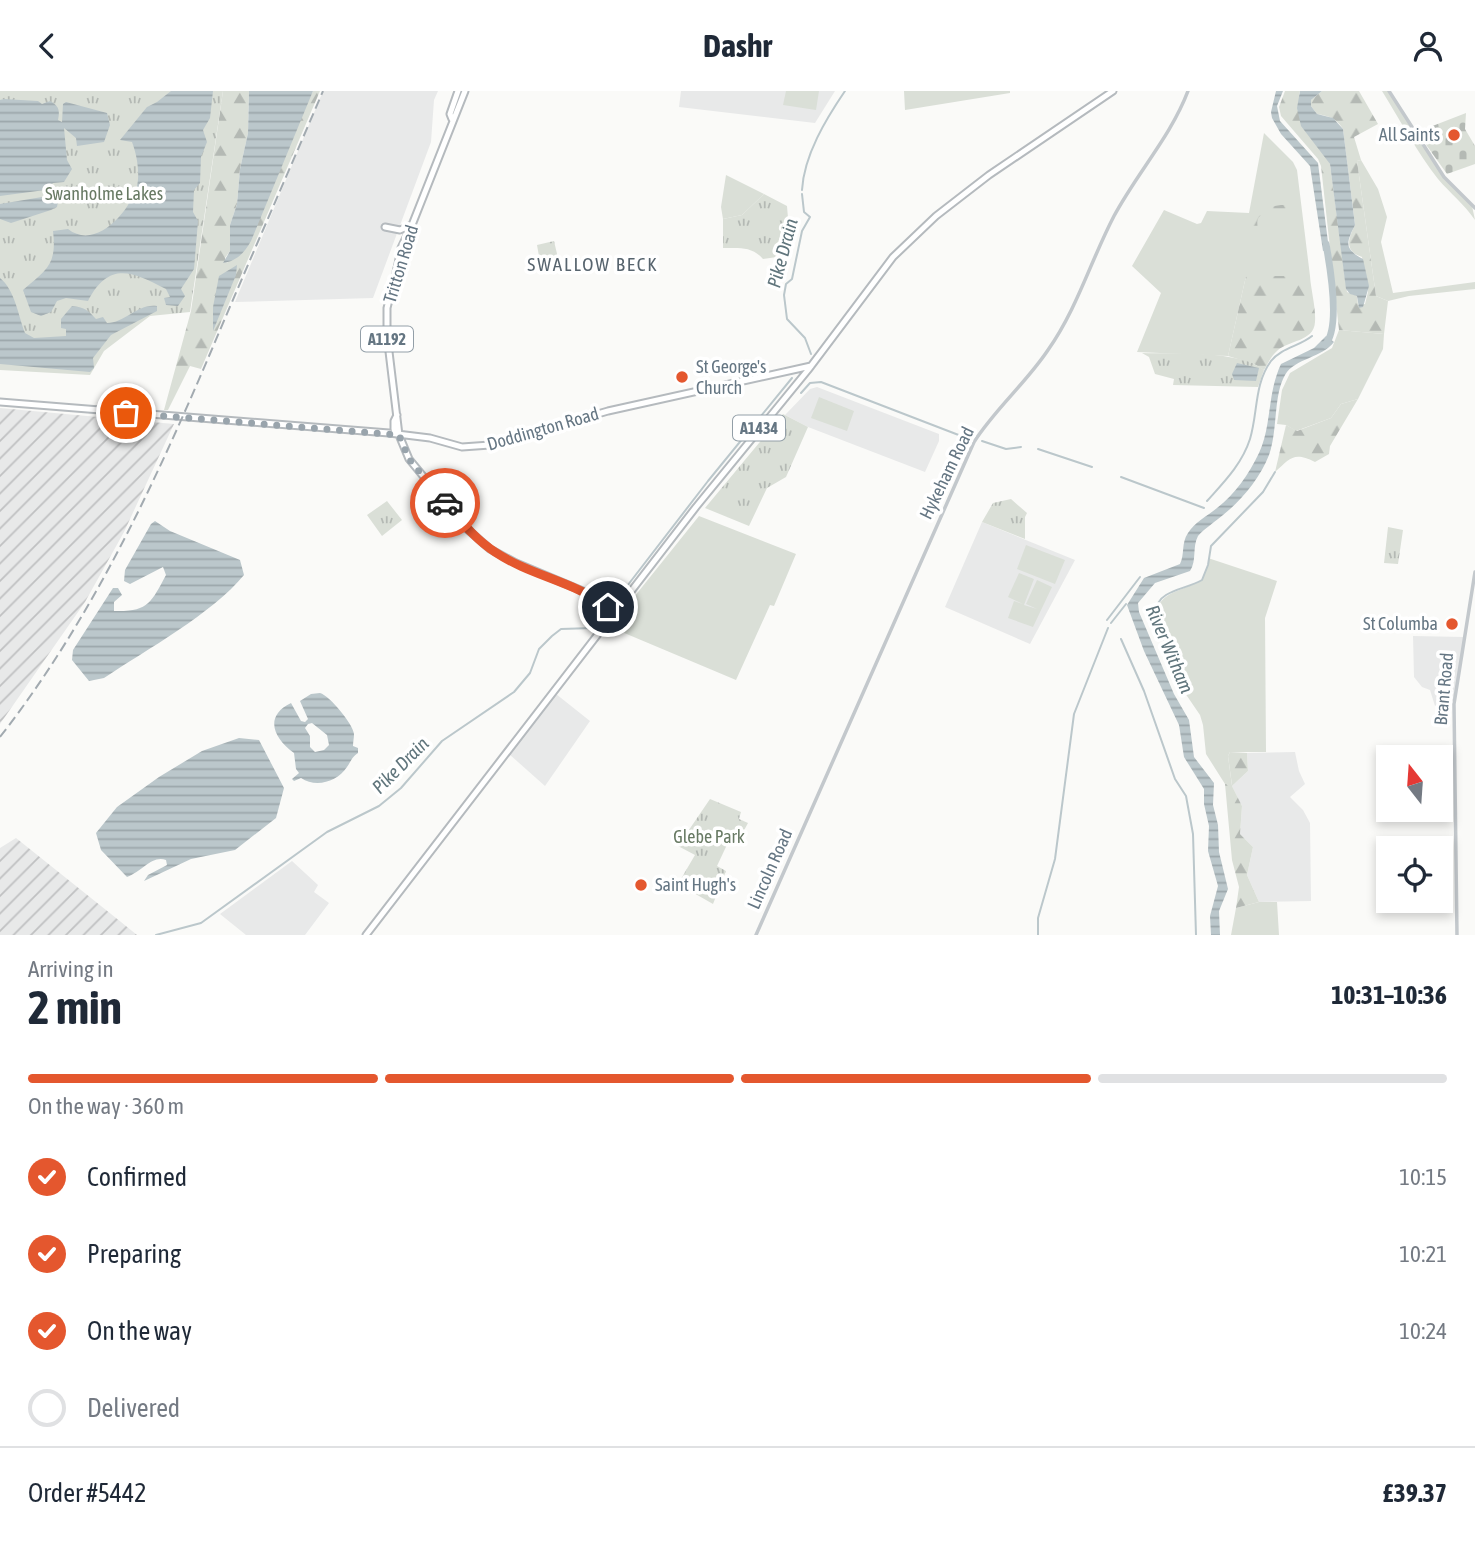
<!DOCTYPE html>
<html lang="en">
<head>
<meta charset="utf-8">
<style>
	:root { --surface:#fff; --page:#f2f2f3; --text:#1f2937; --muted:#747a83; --line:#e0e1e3; --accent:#e4572e }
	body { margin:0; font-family:"Asap Condensed",sans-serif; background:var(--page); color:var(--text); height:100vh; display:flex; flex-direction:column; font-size:26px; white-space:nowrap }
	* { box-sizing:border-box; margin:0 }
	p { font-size:23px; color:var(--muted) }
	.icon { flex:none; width:38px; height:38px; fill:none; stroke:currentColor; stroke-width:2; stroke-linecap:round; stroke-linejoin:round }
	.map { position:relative; height:844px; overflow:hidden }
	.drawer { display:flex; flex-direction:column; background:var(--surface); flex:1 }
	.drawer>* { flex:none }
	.needle { width:46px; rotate:343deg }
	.fabs { position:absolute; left:1376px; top:654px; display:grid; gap:14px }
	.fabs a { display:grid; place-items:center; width:77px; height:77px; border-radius:0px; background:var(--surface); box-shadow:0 4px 10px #0003; font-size:35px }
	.pin { position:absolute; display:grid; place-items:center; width:60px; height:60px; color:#fff; margin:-30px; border:4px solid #fff; border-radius:50%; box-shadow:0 2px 7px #0007 }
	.courier { position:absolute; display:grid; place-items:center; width:70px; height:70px; margin:-35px; border:5px solid #e4572e; border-radius:50%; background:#fff; color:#222; box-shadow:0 2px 9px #0007 }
	.head em { font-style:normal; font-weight:700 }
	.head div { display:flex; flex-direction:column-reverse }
	.head { display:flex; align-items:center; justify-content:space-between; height:119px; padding:0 28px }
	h1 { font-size:46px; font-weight:700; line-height:52px }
	.bar { display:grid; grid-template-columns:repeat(4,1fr); gap:10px 7px; align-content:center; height:84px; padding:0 28px }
	.bar i { height:9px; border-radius:5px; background:var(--line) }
	.bar .active { background:var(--accent) }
	.bar p { grid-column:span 4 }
	.line { display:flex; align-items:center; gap:18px; padding:0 28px; border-top:2px solid var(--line) }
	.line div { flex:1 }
	ol { padding:0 28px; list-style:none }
	li { display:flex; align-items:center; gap:21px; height:77px }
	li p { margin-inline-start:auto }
	li .icon { padding:7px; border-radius:50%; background:var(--accent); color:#fff; stroke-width:4 }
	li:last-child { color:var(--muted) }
	li i { width:38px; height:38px; border:4px solid var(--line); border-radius:50% }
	header { display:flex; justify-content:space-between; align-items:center; height:91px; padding:0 28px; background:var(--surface); font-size:32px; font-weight:700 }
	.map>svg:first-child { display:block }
	.built { fill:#e8e9e9 }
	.industrial { fill:url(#industrial-furrows) }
	.green { fill:#dadfd7 }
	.forest { fill:url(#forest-firs) }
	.cemetery { fill:url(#cemetery-stones) }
	.park { fill:url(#park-tufts) }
	.water { fill:url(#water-rules); fill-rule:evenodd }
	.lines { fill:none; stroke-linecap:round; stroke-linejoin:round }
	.stream { stroke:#bbc7cb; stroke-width:2 }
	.river { stroke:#bbc7cb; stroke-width:7 }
	.major-casing { stroke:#b5babe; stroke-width:9 }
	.minor { stroke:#c3c8cc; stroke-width:3.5 }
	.major { stroke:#fff; stroke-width:5 }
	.rail { stroke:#a2aab0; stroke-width:2; stroke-dasharray:10 5; stroke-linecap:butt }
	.done { stroke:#99a4ac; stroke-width:7; stroke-dasharray:0 12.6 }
	.route { stroke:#e4572e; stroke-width:9 }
	.poi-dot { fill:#e4572e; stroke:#fff; stroke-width:2.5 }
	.labels { text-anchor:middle; stroke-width:7; stroke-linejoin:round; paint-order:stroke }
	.shield { fill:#fff; stroke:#939fa8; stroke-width:2 }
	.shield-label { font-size:16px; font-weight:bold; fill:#657683 }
	.poi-label { font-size:18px; fill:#657683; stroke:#fff; text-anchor:end }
	.park-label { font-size:18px; fill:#687a64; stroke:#fff }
	.street-label { font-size:18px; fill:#657683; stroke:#fff }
	.water-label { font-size:19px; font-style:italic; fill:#60757c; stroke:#fff }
	.neighbourhood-label { font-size:19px; letter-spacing:2px; fill:#57646e; stroke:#fff }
</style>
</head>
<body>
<header><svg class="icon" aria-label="back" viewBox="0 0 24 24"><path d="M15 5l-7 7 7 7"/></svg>Dashr<svg class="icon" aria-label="person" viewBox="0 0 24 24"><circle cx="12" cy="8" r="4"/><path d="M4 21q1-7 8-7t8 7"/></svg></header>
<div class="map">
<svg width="1475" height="844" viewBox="0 0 1475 844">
	<defs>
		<pattern id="industrial-furrows" width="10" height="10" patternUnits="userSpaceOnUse" patternTransform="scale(1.75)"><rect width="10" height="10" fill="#e8e9e9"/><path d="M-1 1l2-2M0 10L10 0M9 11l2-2" fill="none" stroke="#c0c1c2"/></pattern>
		<pattern id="forest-firs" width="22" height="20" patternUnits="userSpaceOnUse" patternTransform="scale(1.75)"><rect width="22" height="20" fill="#dadfd7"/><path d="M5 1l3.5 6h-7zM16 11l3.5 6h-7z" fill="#b4b9b4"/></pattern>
		<pattern id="cemetery-stones" width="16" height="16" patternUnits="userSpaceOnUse" patternTransform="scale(1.75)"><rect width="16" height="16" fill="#dadfd7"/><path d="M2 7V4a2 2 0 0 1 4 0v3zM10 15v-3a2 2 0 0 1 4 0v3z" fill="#b4b9b4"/></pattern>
		<pattern id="park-tufts" width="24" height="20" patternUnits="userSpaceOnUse" patternTransform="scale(1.75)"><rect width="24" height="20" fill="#dadfd7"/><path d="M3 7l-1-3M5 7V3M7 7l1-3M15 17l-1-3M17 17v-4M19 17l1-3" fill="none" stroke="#b4b9b4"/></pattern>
		<pattern id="water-rules" width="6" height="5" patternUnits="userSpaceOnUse" patternTransform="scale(1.75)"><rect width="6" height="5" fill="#bbc7cb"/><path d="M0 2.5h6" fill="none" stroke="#9ca6aa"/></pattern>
	</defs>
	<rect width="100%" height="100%" fill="#fafaf8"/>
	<path class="built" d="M 323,0 L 438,0 L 434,9 L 431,51 L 373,207 L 235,211 Z
		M 681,0 L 835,0 L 815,32 L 679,16 Z
		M 817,296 L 939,343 L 939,350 L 925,381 L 808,336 L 785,324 L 810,298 Z
		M 982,431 L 1075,469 L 1030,553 L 945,516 Z
		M 1413,545 L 1464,546 L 1454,613 L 1440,613 L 1435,615 L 1430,599 L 1422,596 L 1414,586 Z
		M 556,603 L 590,630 L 545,695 L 509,663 Z
		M 1295,661 L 1299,680 L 1305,693 L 1290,706 L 1303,719 L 1310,732 L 1311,810 L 1259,811 L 1247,784 L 1253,756 L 1240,743 L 1242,715 L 1232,695 L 1248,680 L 1247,662 Z
		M 292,770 L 318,794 L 314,801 L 329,812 L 305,844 L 246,844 L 220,823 Z"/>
	<path class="industrial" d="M 0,317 L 174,333 L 124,441 L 85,511 L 0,633 Z
		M 16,747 L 121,831 L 137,844 L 0,844 L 0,757 Z"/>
	<path class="green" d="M 786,0 L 819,0 L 816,19 L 783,14 Z
		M 904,0 L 1010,0 L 1010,2 L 905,19 Z
		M 1382,0 L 1389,0 L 1444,86 L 1472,115 L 1475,129 C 1464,113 1450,102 1438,88 C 1417,61 1400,29 1382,0 Z
		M 1264,42 L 1293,71 L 1297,79 L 1310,185 L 1246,185 L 1228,265 L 1137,261 L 1161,202 L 1132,175 L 1164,119 L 1197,133 L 1201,132 L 1207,120 L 1249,122 Z
		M 1361,69 L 1378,98 L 1387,126 L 1381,151 L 1393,202 L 1475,191 L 1475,198 L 1409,205 L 1388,210 L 1376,205 L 1357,70 Z
		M 726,84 L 764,103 L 742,124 L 723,128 L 721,116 Z
		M 1339,239 L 1384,243 L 1383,258 L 1358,308 L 1341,313 L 1331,327 L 1296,340 L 1286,334 L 1277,333 L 1282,299 L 1290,282 L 1332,257 Z
		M 819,306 L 854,320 L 847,340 L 811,327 Z
		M 699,425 L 796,463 L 774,515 L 770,514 L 736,589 L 610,536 Z
		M 1026,454 L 1065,469 L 1055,493 L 1017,478 Z
		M 1208,467 L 1277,490 L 1265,527 L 1266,661 L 1230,661 L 1228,665 L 1232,695 L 1225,693 L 1206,663 L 1203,634 L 1200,624 L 1185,602 L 1155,525 C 1158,500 1184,500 1202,489 L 1208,474 Z
		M 1019,482 L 1034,488 L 1024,514 L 1037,518 L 1026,513 L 1037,489 L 1052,496 L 1033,536 L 1008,527 L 1014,510 L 1023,513 L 1008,506 Z
		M 1259,811 L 1277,811 L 1279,844 L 1231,844 L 1236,817 Z"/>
	<path class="forest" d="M 223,0 L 249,0 L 248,42 L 240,78 L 237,113 L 230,134 L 230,160 L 225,167 L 227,172 L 313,0 L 320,0 L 201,278 L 190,275 L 168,319 L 164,319 L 191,220 Z
		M 1285,0 L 1300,0 L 1299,4 L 1330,73 L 1347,201 L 1357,205 L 1358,214 L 1365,213 L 1368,201 L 1362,166 C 1344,160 1348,148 1355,134 L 1343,38 C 1336,27 1329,25 1317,23 L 1311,15 L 1311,9 L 1322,0 L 1359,0 L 1378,33 L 1354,46 L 1361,69 L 1357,70 L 1376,205 L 1388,210 L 1384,243 L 1339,239 L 1321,75 L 1318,68 L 1281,25 L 1279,16 Z
		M 1281,114 L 1292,114 L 1294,117 L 1293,121 L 1279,128 L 1266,122 C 1258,125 1256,128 1258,138 L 1244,145 L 1249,122 L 1261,117 Z
		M 1246,185 L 1310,185 C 1311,200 1316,216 1315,231 C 1314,251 1288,249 1277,260 C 1271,265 1268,273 1264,279 L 1254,273 L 1228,265 Z
		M 1358,308 L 1330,355 L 1329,363 L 1315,371 C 1293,360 1290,368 1275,381 L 1286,334 L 1297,340 L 1331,327 L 1341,313 Z
		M 1230,661 L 1247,662 L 1248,680 L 1232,695 L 1242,715 L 1240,743 L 1253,756 L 1247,784 L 1259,811 L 1236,817 L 1239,796 L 1232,769 L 1225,693 L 1232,694 L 1228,665 Z"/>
	<path class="cemetery" d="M 1466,22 L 1465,38 L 1475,55 L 1475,73 L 1447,83 L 1417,41 Z"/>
	<path class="park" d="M 0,0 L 223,0 L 190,221 L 150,225 L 104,260 L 90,284 L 0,279 Z
		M 764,103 L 787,115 L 791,164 L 763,168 C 752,155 739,157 723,157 L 723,128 L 742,124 Z
		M 554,150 L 558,167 L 540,171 L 537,154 Z
		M 1142,262 C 1174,263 1240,259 1264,279 L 1258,296 L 1173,294 L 1174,288 L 1155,283 L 1149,266 Z
		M 783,323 L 808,336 L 786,386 L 767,397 L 749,435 L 705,417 Z
		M 1011,408 L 1027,422 L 1025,426 L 1025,448 L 982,431 L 993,412 Z
		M 387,410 L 402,429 L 382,445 L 367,424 Z
		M 1388,436 L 1403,439 L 1398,473 L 1384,472 Z
		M 710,708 L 741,721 L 739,728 L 748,732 L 741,745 L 732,743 L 717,775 L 726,780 L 713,813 L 678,793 L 695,764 L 678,755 Z"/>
	<path class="water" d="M 171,0 L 213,0 L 210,27 L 203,39 L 207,51 L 201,66 L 200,92 L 194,99 L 193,121 L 198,130 L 194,178 L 181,198 L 185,205 L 178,215 L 166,214 L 164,207 L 170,206 L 166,198 C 133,181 109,169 88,210 L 66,207 L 57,210 L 51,221 L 41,225 L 31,221 L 23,199 C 47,178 57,174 53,140 L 68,138 C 96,160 130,120 137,95 C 140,82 137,64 132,51 L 120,49 L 147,16 L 157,11 Z
		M 249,0 L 313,0 L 251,150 C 244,162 237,170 223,172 L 230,160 L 230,134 L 237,113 L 240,78 L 248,42 Z
		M 1276,0 L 1283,0 L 1277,15 L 1280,30 L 1318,72 L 1329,159 L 1323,160 L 1310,75 L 1281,43 L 1272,27 L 1271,21 Z
		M 1300,0 L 1322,0 L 1311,9 L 1311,15 L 1317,23 L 1333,27 L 1343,38 L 1355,134 C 1346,152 1344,158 1363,168 L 1369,195 L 1363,216 L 1359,217 L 1357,205 L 1350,203 L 1346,198 L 1330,73 L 1301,35 L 1297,17 Z
		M 4,8 L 38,10 L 42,13 L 50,10 C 59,15 60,19 58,29 L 62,31 L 63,13 L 66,11 L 107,22 L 110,34 L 104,51 L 77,55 L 76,47 L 64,37 L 67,69 L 72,78 L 64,91 L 53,92 L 45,99 L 0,105 L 0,9 Z
		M 54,104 L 58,110 L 57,116 L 51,119 L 11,132 L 0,128 L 0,113 Z
		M 237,174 L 236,184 L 213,240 L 213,216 L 219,185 Z
		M 0,187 C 15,199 18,224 25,242 L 34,247 L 66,245 L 66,238 L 61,237 L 61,228 L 72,215 C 84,216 88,219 96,228 L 103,226 L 107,232 C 125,232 138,212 157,215 L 157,220 L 111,244 L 93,267 L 94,277 L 90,281 L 0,273 Z
		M 1326,245 L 1334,251 C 1322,267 1295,267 1285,284 C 1273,305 1278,340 1269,364 C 1260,387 1242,409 1223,424 C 1215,431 1205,437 1198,445 C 1192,456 1197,470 1190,480 L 1155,492 L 1138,512 L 1139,521 L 1174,603 L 1189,629 L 1194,666 L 1214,692 L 1213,714 L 1218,734 L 1219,761 L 1228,798 L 1219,820 L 1220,844 L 1211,844 L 1210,825 L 1218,795 L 1208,760 L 1209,735 L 1204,713 L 1204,698 L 1184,666 L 1179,634 L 1144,560 L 1127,514 L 1144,487 L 1180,473 C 1185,463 1181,452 1188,442 C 1194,432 1207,425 1217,417 C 1235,403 1249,383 1259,362 C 1272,334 1267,303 1281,273 L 1314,257 Z
		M 1237,272 L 1259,277 L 1256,290 L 1234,289 L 1232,283 Z
		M 155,430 L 170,440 L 240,469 L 244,484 C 213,522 146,559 104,587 L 89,590 L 72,569 L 73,559 L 113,497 L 118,497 L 122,504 L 114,511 L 114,520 C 148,521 151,512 166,484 L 163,476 L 130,493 L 124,490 L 125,479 L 151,433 Z
		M 320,602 C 330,605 353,633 354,643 C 354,647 353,651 353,655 L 358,657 L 358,662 C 352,666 351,670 347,676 C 337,691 316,697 301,687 L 294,690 L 292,688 L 299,682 L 296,678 L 294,662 C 273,647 264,625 291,612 L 301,630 L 305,631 L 308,628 L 300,610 L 311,603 ZM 312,632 L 327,644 L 329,654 L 324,659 L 315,661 L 310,656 L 310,645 L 305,637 L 308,633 Z
		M 239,647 L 259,649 L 284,697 L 276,727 L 235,759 L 191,768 L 144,790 L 148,784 L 167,774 L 166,769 C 152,764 143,780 127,786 L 101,759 L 96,742 L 117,716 L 159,686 L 202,660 Z"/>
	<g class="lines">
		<path class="stream" d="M 802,99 C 804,64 826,28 845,0
			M 802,103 L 804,121 L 810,126 L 802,140 L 792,188 L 786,193 L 784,204 L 787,228 L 805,247 L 811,263
			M 801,302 L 810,292 L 821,291 L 969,348
			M 982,350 L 1006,358 L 1021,356
			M 1038,358 L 1092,376
			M 1121,386 L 1204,417
			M 1207,410 C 1224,391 1242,373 1250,348 C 1258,322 1254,293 1271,270 C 1281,257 1300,255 1312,245
			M 614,512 L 708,390 L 792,287
			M 1107,529 L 1140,486
			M 1111,532 L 1126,513
			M 1121,548 L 1144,600 L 1175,688 L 1186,705 L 1193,743 L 1196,844
			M 1173,568 C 1165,550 1143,518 1166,504 C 1177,497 1190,496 1202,489 L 1208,474 L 1211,455 L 1263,401 L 1275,381
			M 156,844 L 201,832 L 327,741 L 379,715 L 401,697 L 442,650 L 514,601 L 530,582 L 539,558 L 552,545 L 561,538 L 593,537 L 604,524
			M 1038,844 L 1038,827 L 1055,768 L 1074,623 L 1108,537"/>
		<path class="river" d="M 1325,254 C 1341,237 1330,175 1326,153"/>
		<g class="major-casing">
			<path id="major" d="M 465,0 L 412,134 L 413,138 L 401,171 L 398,173 L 387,217 L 387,244 L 399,344 L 409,368 L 466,437 L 490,458 L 516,472 L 585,501 L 615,521
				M 452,28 L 450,23 L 458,0
				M 385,136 L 400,139 L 409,135
				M 398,173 L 401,157 L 412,134
				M 0,311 L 389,342 L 430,347 L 462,356 L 490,354 L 608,320 L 811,275
				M 397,324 L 394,330 L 394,338 L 399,344
				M 366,844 L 696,416 L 808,279 L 893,166 L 936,125 L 989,84 L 1113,0"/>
		</g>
		<path class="minor" d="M 1389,0 L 1444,86 L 1475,117
			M 756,844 L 974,351 C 995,318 1026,292 1048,259 C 1077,218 1091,169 1114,125 C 1137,82 1171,45 1188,0
			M 1457,844 L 1454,613 L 1475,481"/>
		<use href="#major" class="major"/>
		<path class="rail" d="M 0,646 C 99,519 164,372 226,225 C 258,150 291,75 323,0"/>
	</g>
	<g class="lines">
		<path class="done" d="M 126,322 L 399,344 L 409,368 L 445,412"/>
		<path class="route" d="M 445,412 C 461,430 475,448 495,461 C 531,485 573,490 608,516"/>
	</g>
	<g class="poi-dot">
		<circle cx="1454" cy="44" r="7"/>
		<circle cx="682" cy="286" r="7"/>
		<circle cx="1452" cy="533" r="7"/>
		<circle cx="641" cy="794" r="7"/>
	</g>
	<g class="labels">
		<g class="shield">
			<rect x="361" y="235.5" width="52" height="25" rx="5"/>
			<rect x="733" y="324.5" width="52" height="25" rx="5"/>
		</g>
		<g class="shield-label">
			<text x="387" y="254">A1192</text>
			<text x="759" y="343">A1434</text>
		</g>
		<g class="poi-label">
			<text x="1440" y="50">All Saints</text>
			<text x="696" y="282" text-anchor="start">St George's<tspan x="696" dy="21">Church</tspan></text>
			<text x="1438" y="539">St Columba</text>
			<text x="655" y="800" text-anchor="start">Saint Hugh's</text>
		</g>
		<g class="park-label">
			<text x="104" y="109">Swanholme Lakes</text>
			<text x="709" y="752">Glebe Park</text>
		</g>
		<g class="street-label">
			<text transform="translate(401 173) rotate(-73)" y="6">Tritton Road</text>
			<text transform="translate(543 338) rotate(-16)" y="6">Doddington Road</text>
			<text transform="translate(947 382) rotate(-64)" y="6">Hykeham Road</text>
			<text transform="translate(1444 598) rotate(-85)" y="6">Brant Road</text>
			<text transform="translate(770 778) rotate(-66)" y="6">Lincoln Road</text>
		</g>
		<g class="water-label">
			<text transform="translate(782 162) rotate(-75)" y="7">Pike Drain</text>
			<text transform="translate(1170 558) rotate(67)" y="7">River Witham</text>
			<text transform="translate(400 674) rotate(-45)" y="7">Pike Drain</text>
		</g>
		<g class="neighbourhood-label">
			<text x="593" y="180">SWALLOW BECK</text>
		</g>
	</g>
</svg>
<div class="fabs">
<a><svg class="needle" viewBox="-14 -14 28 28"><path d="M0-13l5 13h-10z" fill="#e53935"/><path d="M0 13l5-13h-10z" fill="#747a83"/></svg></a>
<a><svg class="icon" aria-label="locate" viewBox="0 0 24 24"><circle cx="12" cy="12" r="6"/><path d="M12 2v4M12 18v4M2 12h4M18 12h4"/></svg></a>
</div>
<div class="pin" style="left:126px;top:322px;background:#ea580c"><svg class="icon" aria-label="bag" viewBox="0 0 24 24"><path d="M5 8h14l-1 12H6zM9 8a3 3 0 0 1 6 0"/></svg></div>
<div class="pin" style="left:608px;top:516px;background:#1f2937"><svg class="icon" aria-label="home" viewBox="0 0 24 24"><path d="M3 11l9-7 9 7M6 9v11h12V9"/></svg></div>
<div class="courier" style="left:445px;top:412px"><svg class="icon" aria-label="car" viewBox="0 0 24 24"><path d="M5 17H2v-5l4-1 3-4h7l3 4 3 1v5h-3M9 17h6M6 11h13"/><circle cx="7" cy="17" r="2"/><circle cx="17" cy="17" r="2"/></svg></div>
</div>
<section class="drawer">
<div class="head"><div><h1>2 min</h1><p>Arriving in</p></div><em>10:31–10:36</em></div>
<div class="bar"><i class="active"></i><i class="active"></i><i class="active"></i><i></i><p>On the way · 360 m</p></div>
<ol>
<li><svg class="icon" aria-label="check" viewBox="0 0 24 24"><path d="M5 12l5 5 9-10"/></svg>Confirmed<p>10:15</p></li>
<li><svg class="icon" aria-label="check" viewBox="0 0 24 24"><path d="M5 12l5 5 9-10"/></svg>Preparing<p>10:21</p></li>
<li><svg class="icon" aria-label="check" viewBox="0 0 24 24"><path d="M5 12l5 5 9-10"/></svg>On the way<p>10:24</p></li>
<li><i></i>Delivered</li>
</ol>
<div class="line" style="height:91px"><div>Order #5442</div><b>£39.37</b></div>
</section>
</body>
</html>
